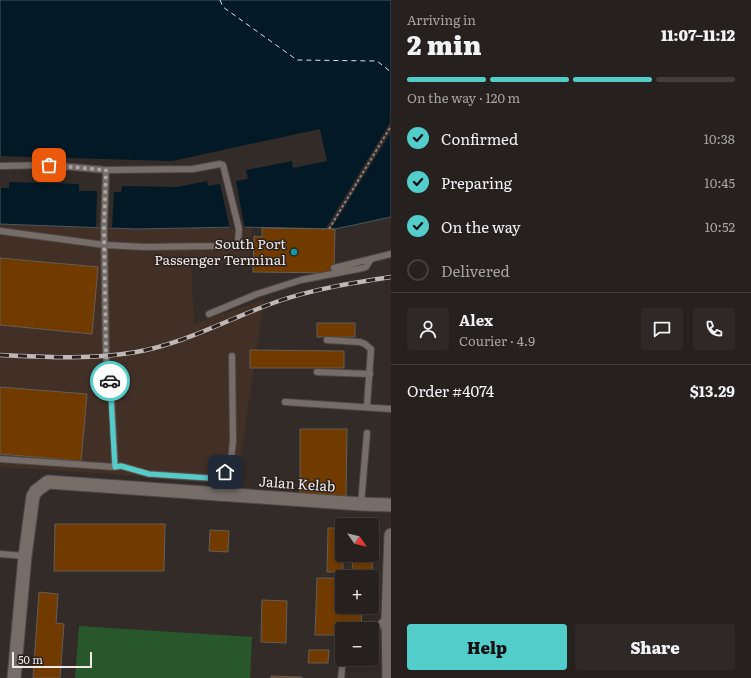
<!DOCTYPE html>
<html lang="en">
<head>
<meta charset="utf-8">
<style>
	:root { --surface:#26201e; --page:#2e2827; --text:#f1f3f6; --muted:#a4a3a4; --line:#423e3c; --accent:#53cdca }
	body { margin:0; font-family:Literata,serif; background:var(--page); color:var(--text); height:100vh; display:flex; flex-direction:column; font-size:15px; white-space:nowrap }
	* { box-sizing:border-box; margin:0 }
	p { font-size:13px; color:var(--muted) }
	.icon { flex:none; width:22px; height:22px; fill:none; stroke:currentColor; stroke-width:2; stroke-linecap:round; stroke-linejoin:round }
	.map { position:relative; flex:1; overflow:hidden }
	.details { display:flex; flex-direction:column; background:var(--surface); width:360px }
	.details>* { flex:none }
	.needle { width:26px; rotate:124deg }
	.controls { position:absolute; left:335px; top:518px; display:grid; gap:8px }
	.controls a { display:grid; place-items:center; width:44px; height:44px; border-radius:4px; background:var(--surface); box-shadow:0 2px 6px #0003,0 0 0 1px var(--line); font-size:20px }
	.scale { position:absolute; left:12px; bottom:10px; width:80px; box-sizing:border-box; padding-left:4px; border:2px solid #efeae8; border-top:0; font-size:11px; line-height:14px; white-space:nowrap; color:#efeae8; -webkit-text-stroke:3px #29211e; paint-order:stroke }
	.pin { position:absolute; display:grid; place-items:center; width:34px; height:34px; color:#fff; margin:-17px; border-radius:8px; box-shadow:0 2px 6px #0006 }
	.courier { position:absolute; display:grid; place-items:center; width:40px; height:40px; margin:-20px; border:3px solid #53cdca; border-radius:50%; background:#fff; color:#222; box-shadow:0 1px 5px #0007 }
	.head em { font-style:normal; font-weight:800 }
	.head div { display:flex; flex-direction:column-reverse }
	.head { display:flex; align-items:center; justify-content:space-between; height:68px; padding:0 16px }
	h1 { font-size:26px; font-weight:800; line-height:30px }
	.bar { display:grid; grid-template-columns:repeat(4,1fr); gap:6px 4px; align-content:center; height:48px; padding:0 16px }
	.bar i { height:5px; border-radius:3px; background:var(--line) }
	.bar .on { background:var(--accent) }
	.bar p { grid-column:span 4 }
	.line { display:flex; align-items:center; gap:10px; padding:0 16px; border-top:1px solid var(--line) }
	.line div { flex:1 }
	.round { display:grid; place-items:center; flex:none; width:42px; height:42px; border-radius:4px; background:var(--page) }
	ol { padding:0 16px; list-style:none }
	li { display:flex; align-items:center; gap:12px; height:44px }
	li p { margin-inline-start:auto }
	li .icon { padding:4px; border-radius:50%; background:var(--accent); color:#111; stroke-width:4 }
	li:last-child { color:var(--muted) }
	li i { width:22px; height:22px; border:2px solid var(--line); border-radius:50% }
	.action { display:flex; gap:8px; margin-top:auto; padding:8px 16px }
	.action a { flex:1; height:46px; border-radius:4px; background:var(--accent); color:#111; font-size:16px; font-weight:800; line-height:46px; text-align:center }
	.action a+a { background:var(--page); color:var(--text) }
	main { display:flex; flex:1; min-height:0 }
	.map>svg:first-child { display:block }
	.industrial { fill:#423027 }
	.green { fill:#28572c }
	.water { fill:#031926; stroke:#4a5860 }
	.pier { fill:#332b28 }
	.lines { fill:none; stroke-linecap:round; stroke-linejoin:round }
	.ferry { stroke:#d5e8f4; stroke-width:1; stroke-dasharray:5 4; stroke-linecap:butt }
	.building { fill:#713b00; stroke:#655d58 }
	.lane-casing { stroke:#4d4745; stroke-width:8 }
	.street-casing { stroke:#4d4745; stroke-width:15 }
	.path { stroke:#87807e; stroke-width:2; stroke-dasharray:3 2; stroke-linecap:butt }
	.lane { stroke:#766d69; stroke-width:6 }
	.street { stroke:#766d69; stroke-width:13 }
	.rail-casing { stroke:#beb8b6; stroke-width:4.5 }
	.rail { stroke:#29211e; stroke-width:3; stroke-dasharray:9; stroke-linecap:butt }
	.done { stroke:#ada7a5; stroke-width:4; stroke-dasharray:0 7.2 }
	.route { stroke:#53cdca; stroke-width:5 }
	.culture-dot { fill:#0f9aa8; stroke:#29211e; stroke-width:1.5 }
	.labels { text-anchor:middle; stroke-width:3; stroke-linejoin:round; paint-order:stroke }
	.poi-label { font-size:14px; fill:#efeae8; stroke:#29211e; text-anchor:end }
	.street-label { font-size:14px; fill:#efeae8; stroke:#29211e }
</style>
</head>
<body>
<main>
<div class="map">
<svg width="391" height="678" viewBox="0 0 391 678">
	<rect width="100%" height="100%" fill="#332b28"/>
	<path class="industrial" d="M 15,223 L 136,229 L 252,227 L 248,263 L 191,263 L 194,324 L 264,300 L 237,482 L 0,467 L 0,224 Z"/>
	<path class="green" d="M 79,626 L 252,637 L 250,678 L 75,678 Z"/>
	<path class="water" d="M 0,0 L 391,0 L 391,217 L 335,229 L 239,227 L 136,229 L 0,224 Z"/>
	<path class="pier" d="M 389,114 L 391,114 L 391,132 L 331,229 L 326,228 L 391,121 Z
		M 320,129 L 327,161 L 293,168 L 292,161 L 246,170 L 248,179 L 236,181 L 245,229 L 230,229 L 220,184 L 208,186 L 207,181 L 177,187 L 122,186 L 121,192 L 114,192 L 112,228 L 96,227 L 97,191 L 79,191 L 79,184 L 9,182 L 9,188 L 0,188 L 0,156 L 172,161 Z"/>
	<g class="lines">
		<path class="ferry" d="M 220,0 L 223,7 L 297,60 L 377,61 L 391,72"/>
	</g>
	<path class="building" d="M 262,228 L 335,229 L 334,273 L 253,272 L 254,236 L 262,237 Z
		M 0,258 L 98,267 L 92,334 L 0,325 Z
		M 317,323 L 355,323 L 355,337 L 317,337 Z
		M 250,350 L 344,351 L 344,368 L 250,368 Z
		M 0,387 L 87,394 L 81,461 L 0,454 Z
		M 300,429 L 347,429 L 346,498 L 300,498 Z
		M 55,524 L 165,524 L 164,571 L 54,571 Z
		M 328,528 L 342,528 L 343,572 L 327,572 Z
		M 210,530 L 229,531 L 228,552 L 209,551 Z
		M 372,530 L 374,530 L 372,573 L 352,572 L 353,555 L 372,555 Z
		M 317,578 L 342,578 L 342,607 L 362,607 L 361,629 L 342,629 L 342,635 L 315,635 Z
		M 39,592 L 58,594 L 56,623 L 64,624 L 60,678 L 33,678 Z
		M 262,600 L 287,601 L 286,643 L 261,642 Z
		M 309,650 L 329,650 L 328,663 L 308,663 Z
		M 271,676 L 302,677 L 302,678 L 271,678 Z"/>
	<g class="lines">
		<g class="lane-casing">
			<path id="lane" d="M 0,166 L 49,165 L 106,170 L 104,228 L 106,357 L 111,389 L 115,467 L 0,459
				M 0,231 L 105,245 L 145,247 L 216,246 L 233,245 L 238,242 L 239,229 L 223,165 L 220,164 L 193,169 L 106,170
				M 334,268 L 391,254
				M 209,314 L 257,294 L 301,280 L 363,268 L 366,267 L 371,259
				M 327,340 L 360,342 L 365,344 L 371,349 L 367,406
				M 317,372 L 370,374
				M 285,402 L 391,409
				M 115,467 L 121,466 L 149,474 L 209,478 L 225,472 L 231,460 L 233,441 L 232,356
				M 361,504 L 367,433
				M 0,554 L 25,556
				M 372,633 L 386,618
				M 341,678 L 343,659"/>
		</g>
		<g class="street-casing">
			<path id="street" d="M 14,678 L 25,556 L 33,496 L 36,491 L 48,482 L 361,504 L 391,505
				M 389,678 L 388,617 L 391,535"/>
		</g>
		<path class="path" d="M 329,229 L 391,126"/>
		<use href="#lane" class="lane"/>
		<use href="#street" class="street"/>
		<g class="rail-casing">
			<path id="rail" d="M 0,355 C 45,357 91,360 136,352 C 186,343 228,319 276,302 C 313,289 352,283 391,277"/>
		</g>
		<use href="#rail" class="rail"/>
	</g>
	<g class="lines">
		<path class="done" d="M 49,165 L 106,170 L 104,228 L 106,356 L 110,381"/>
		<path class="route" d="M 110,381 L 115,467 L 121,466 L 149,474 L 209,478 L 217,477 L 225,472"/>
	</g>
	<circle class="culture-dot" cx="294" cy="252" r="4"/>
	<g class="labels">
		<g class="poi-label">
			<text x="286" y="249">South Port<tspan x="286" dy="16">Passenger Terminal</tspan></text>
		</g>
		<g class="street-label">
			<text transform="translate(297 484) rotate(4)" y="5">Jalan Kelab</text>
		</g>
	</g>
</svg>
<div class="controls">
<a><svg class="needle" viewBox="-14 -14 28 28"><path d="M0-13l5 13h-10z" fill="#e53935"/><path d="M0 13l5-13h-10z" fill="#a4a3a4"/></svg></a>
<a>+</a>
<a>−</a>
</div>
<div class="scale">50 m</div>
<div class="pin" style="left:49px;top:165px;background:#ea580c"><svg class="icon" aria-label="bag" viewBox="0 0 24 24"><path d="M5 8h14l-1 12H6zM9 8a3 3 0 0 1 6 0"/></svg></div>
<div class="pin" style="left:225px;top:472px;background:#1f2937"><svg class="icon" aria-label="home" viewBox="0 0 24 24"><path d="M3 11l9-7 9 7M6 9v11h12V9"/></svg></div>
<div class="courier" style="left:110px;top:381px"><svg class="icon" aria-label="car" viewBox="0 0 24 24"><path d="M5 17H2v-5l4-1 3-4h7l3 4 3 1v5h-3M9 17h6M6 11h13"/><circle cx="7" cy="17" r="2"/><circle cx="17" cy="17" r="2"/></svg></div>
</div>
<section class="details">
<div class="head"><div><h1>2 min</h1><p>Arriving in</p></div><em>11:07–11:12</em></div>
<div class="bar"><i class="on"></i><i class="on"></i><i class="on"></i><i></i><p>On the way · 120 m</p></div>
<ol>
<li><svg class="icon" aria-label="check" viewBox="0 0 24 24"><path d="M5 12l5 5 9-10"/></svg>Confirmed<p>10:38</p></li>
<li><svg class="icon" aria-label="check" viewBox="0 0 24 24"><path d="M5 12l5 5 9-10"/></svg>Preparing<p>10:45</p></li>
<li><svg class="icon" aria-label="check" viewBox="0 0 24 24"><path d="M5 12l5 5 9-10"/></svg>On the way<p>10:52</p></li>
<li><i></i>Delivered</li>
</ol>
<div class="line" style="height:72px"><a class="round"><svg class="icon" aria-label="person" viewBox="0 0 24 24"><circle cx="12" cy="8" r="4"/><path d="M4 21q1-7 8-7t8 7"/></svg></a><div><b>Alex</b><p>Courier · 4.9</p></div><a class="round"><svg class="icon" aria-label="chat" viewBox="0 0 24 24"><path d="M4 5h16v11H9l-5 4z"/></svg></a><a class="round"><svg class="icon" aria-label="phone" viewBox="0 0 24 24"><path d="M5 4h4l2 5-3 2q2 4 5 5l2-3 5 2v4C11 20 4 13 5 4z"/></svg></a></div>
<div class="line" style="height:52px"><div>Order #4074</div><b>$13.29</b></div>
<div class="action"><a>Help</a><a>Share</a></div>
</section>
</main>
</body>
</html>
